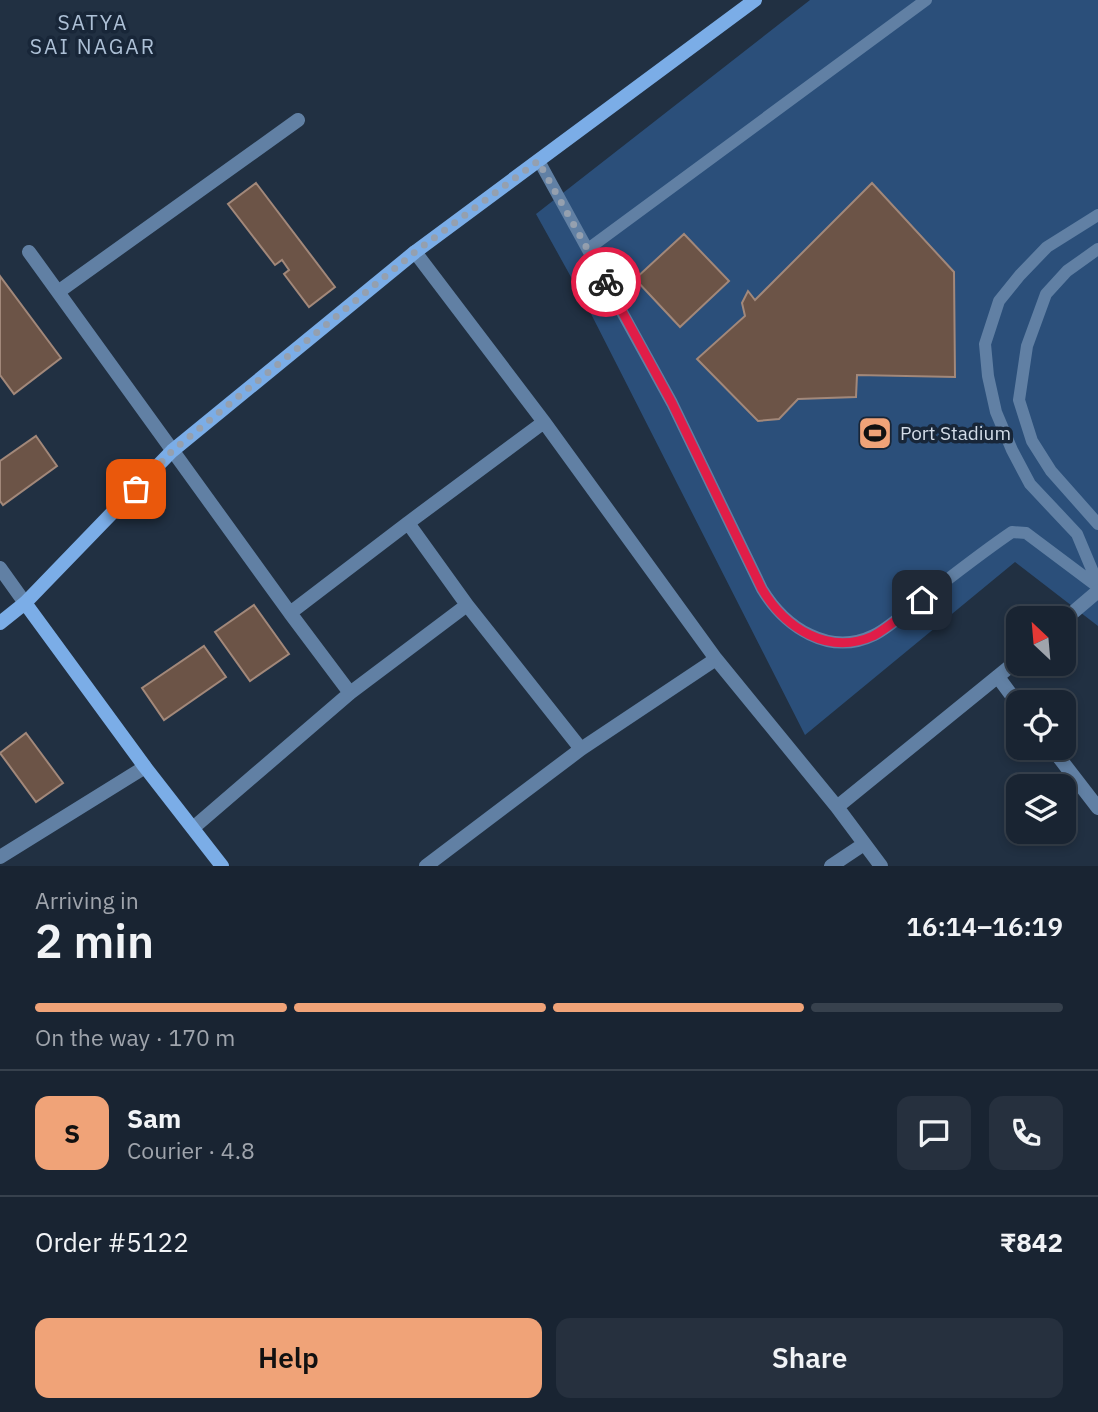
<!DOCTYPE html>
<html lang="en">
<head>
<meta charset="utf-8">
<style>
	:root { --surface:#192432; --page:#26303e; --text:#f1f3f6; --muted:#9fa4ac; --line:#37414d; --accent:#f0a378 }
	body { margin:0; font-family:"IBM Plex Sans",sans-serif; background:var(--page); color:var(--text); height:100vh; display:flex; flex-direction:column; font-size:26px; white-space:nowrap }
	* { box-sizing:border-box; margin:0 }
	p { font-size:23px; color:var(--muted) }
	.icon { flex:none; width:38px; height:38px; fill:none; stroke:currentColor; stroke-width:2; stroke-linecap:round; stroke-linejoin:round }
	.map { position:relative; height:866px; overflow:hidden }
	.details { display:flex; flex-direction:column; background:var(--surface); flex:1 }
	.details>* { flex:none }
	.needle { width:46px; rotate:334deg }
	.buttons { position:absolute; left:1006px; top:606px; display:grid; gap:14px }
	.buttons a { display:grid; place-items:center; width:70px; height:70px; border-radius:14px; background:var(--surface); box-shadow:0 4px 10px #0003,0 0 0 2px var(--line); font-size:35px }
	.pin { position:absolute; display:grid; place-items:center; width:60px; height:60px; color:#fff; margin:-30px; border-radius:14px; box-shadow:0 4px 10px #0006 }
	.courier { position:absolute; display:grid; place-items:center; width:70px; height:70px; margin:-35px; border:5px solid #e11d48; border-radius:50%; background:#fff; color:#222; box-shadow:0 2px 9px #0007 }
	.summary em { font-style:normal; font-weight:600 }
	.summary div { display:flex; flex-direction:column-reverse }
	.summary { display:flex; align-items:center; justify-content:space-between; height:119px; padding:0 35px }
	h1 { font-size:46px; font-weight:600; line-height:52px }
	.bar { display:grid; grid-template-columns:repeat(4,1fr); gap:10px 7px; align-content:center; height:84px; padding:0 35px }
	.bar i { height:9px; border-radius:5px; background:var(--line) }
	.bar .current { background:var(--accent) }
	.bar p { grid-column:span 4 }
	.line { display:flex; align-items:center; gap:18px; padding:0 35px; border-top:2px solid var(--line) }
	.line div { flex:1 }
	.round { display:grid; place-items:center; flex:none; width:74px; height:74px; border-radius:14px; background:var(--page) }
	.cta { display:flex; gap:14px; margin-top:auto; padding:14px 35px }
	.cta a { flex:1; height:80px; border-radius:14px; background:var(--accent); color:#111; font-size:28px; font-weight:600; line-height:80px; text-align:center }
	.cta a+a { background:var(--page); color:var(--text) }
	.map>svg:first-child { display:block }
	.green { fill:#2b4f7a }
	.building { fill:#6c5447; stroke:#a2887a; stroke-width:2 }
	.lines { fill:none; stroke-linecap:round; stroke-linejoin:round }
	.service { stroke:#6180a4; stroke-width:12 }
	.minor { stroke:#6180a4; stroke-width:14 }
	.secondary { stroke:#7bade7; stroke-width:14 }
	.done { stroke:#95a0af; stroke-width:7; stroke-dasharray:0 12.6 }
	.route { stroke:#e11d48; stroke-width:9 }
	.labels { text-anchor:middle; stroke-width:7; stroke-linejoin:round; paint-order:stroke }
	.poi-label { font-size:19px; fill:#d4dde9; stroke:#182638; text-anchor:start }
	.neighbourhood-label { font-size:21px; letter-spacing:2px; fill:#adc0d6; stroke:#182638 }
</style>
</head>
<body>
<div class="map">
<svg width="1098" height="866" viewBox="0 0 1098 866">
	<rect width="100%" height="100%" fill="#213042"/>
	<path class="green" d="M 810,0 L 1098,0 L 1098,626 L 1015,562 L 805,735 L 586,304 L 536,214 Z"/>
	<path class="building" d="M 256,183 L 335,287 L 309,307 L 284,274 L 289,270 L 282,260 L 275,265 L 228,204 Z
		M 872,183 L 954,272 L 955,377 L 857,375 L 856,397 L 798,399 L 779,419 L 758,421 L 697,359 L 745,316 L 742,303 L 748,291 L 755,300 Z
		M 684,234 L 729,281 L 680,327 L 635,279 Z
		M 0,276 L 61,358 L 14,394 L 0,375 Z
		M 36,436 L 57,466 L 3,505 L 0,501 L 0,461 Z
		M 254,605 L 289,654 L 250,681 L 215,632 Z
		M 204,646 L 226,677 L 164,720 L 142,688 Z
		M 26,733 L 63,783 L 36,802 L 0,753 Z"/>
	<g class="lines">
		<path class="service" d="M 539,161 L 672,403 L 762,589 C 785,627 829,657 874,635 C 888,628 901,616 913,606 C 946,581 978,555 1012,532 L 1026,533 L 1098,587
			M 1098,215 L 1047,247 L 1020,275 L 999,301 L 985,344 L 988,376 L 996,412 L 1012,450 L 1030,484 L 1077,534 L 1098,584
			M 588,249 L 926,0
			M 1098,249 L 1067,271 L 1046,294 L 1027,346 L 1019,400 L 1032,441 L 1051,471 L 1098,524"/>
		<path class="minor" d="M 29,252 L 290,613
			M 415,252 L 544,422 L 716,659 L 837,807 L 881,866
			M 58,292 L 298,120
			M 0,568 L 25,603
			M 467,605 L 408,523 L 544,422
			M 1064,620 L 1098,591
			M 998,677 L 1018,704
			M 350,693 L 290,613 L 408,523
			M 1051,747 L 1098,808
			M 837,807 L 1018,660
			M 193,828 L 350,693 L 467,605 L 581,749
			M 0,857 L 145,767
			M 426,866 L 581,749 L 716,659
			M 831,866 L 864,844"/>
		<path class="secondary" d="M 25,603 L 145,767 L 222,866
			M 0,623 L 25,603 L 172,451 L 415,252 L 755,0"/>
	</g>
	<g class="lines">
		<path class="done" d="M 136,489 L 172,451 L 415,252 L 538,161 L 606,282"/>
		<path class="route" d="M 606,282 L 672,403 L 762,589 C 785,628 828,656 873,636 C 890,627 906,611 922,600"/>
	</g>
	<defs>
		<g id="stadium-square" transform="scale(1.75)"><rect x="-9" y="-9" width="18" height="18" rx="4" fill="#f0a378" stroke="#182638"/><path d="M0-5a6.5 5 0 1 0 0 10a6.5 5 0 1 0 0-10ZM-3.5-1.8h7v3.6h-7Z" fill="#111"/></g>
	</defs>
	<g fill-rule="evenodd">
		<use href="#stadium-square" x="875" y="433"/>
	</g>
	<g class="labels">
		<g class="poi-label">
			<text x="900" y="440">Port Stadium</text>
		</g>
		<g class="neighbourhood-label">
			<text x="93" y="30">SATYA<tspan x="93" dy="24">SAI NAGAR</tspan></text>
		</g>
	</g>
</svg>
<div class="buttons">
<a><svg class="needle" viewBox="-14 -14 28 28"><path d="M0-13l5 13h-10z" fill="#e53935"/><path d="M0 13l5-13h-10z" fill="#9fa4ac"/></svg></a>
<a><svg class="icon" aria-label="locate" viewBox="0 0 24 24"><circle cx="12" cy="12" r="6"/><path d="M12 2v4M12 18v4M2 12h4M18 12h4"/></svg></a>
<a><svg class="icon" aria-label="layers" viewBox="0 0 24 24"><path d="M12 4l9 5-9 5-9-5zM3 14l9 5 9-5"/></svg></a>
</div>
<div class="pin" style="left:136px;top:489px;background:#ea580c"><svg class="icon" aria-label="bag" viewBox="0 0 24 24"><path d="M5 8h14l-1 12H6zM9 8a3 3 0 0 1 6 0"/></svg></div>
<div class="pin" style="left:922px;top:600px;background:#1f2937"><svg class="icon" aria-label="home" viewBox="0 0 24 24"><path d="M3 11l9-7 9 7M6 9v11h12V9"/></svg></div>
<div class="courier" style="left:606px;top:282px"><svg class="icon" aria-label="bike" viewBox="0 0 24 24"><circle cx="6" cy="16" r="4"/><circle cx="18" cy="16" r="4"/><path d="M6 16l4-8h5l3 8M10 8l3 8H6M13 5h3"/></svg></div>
</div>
<section class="details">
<div class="summary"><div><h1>2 min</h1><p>Arriving in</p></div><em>16:14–16:19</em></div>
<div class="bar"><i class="current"></i><i class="current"></i><i class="current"></i><i></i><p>On the way · 170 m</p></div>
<div class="line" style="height:126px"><b class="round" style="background:var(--accent);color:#111">S</b><div><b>Sam</b><p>Courier · 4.8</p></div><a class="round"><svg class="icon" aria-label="chat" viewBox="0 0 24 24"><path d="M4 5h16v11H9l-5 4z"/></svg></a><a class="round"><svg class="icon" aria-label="phone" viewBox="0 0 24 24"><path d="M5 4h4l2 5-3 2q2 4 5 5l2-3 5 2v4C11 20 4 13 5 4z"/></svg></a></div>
<div class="line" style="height:91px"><div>Order #5122</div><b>₹842</b></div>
<div class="cta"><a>Help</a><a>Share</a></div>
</section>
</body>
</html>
